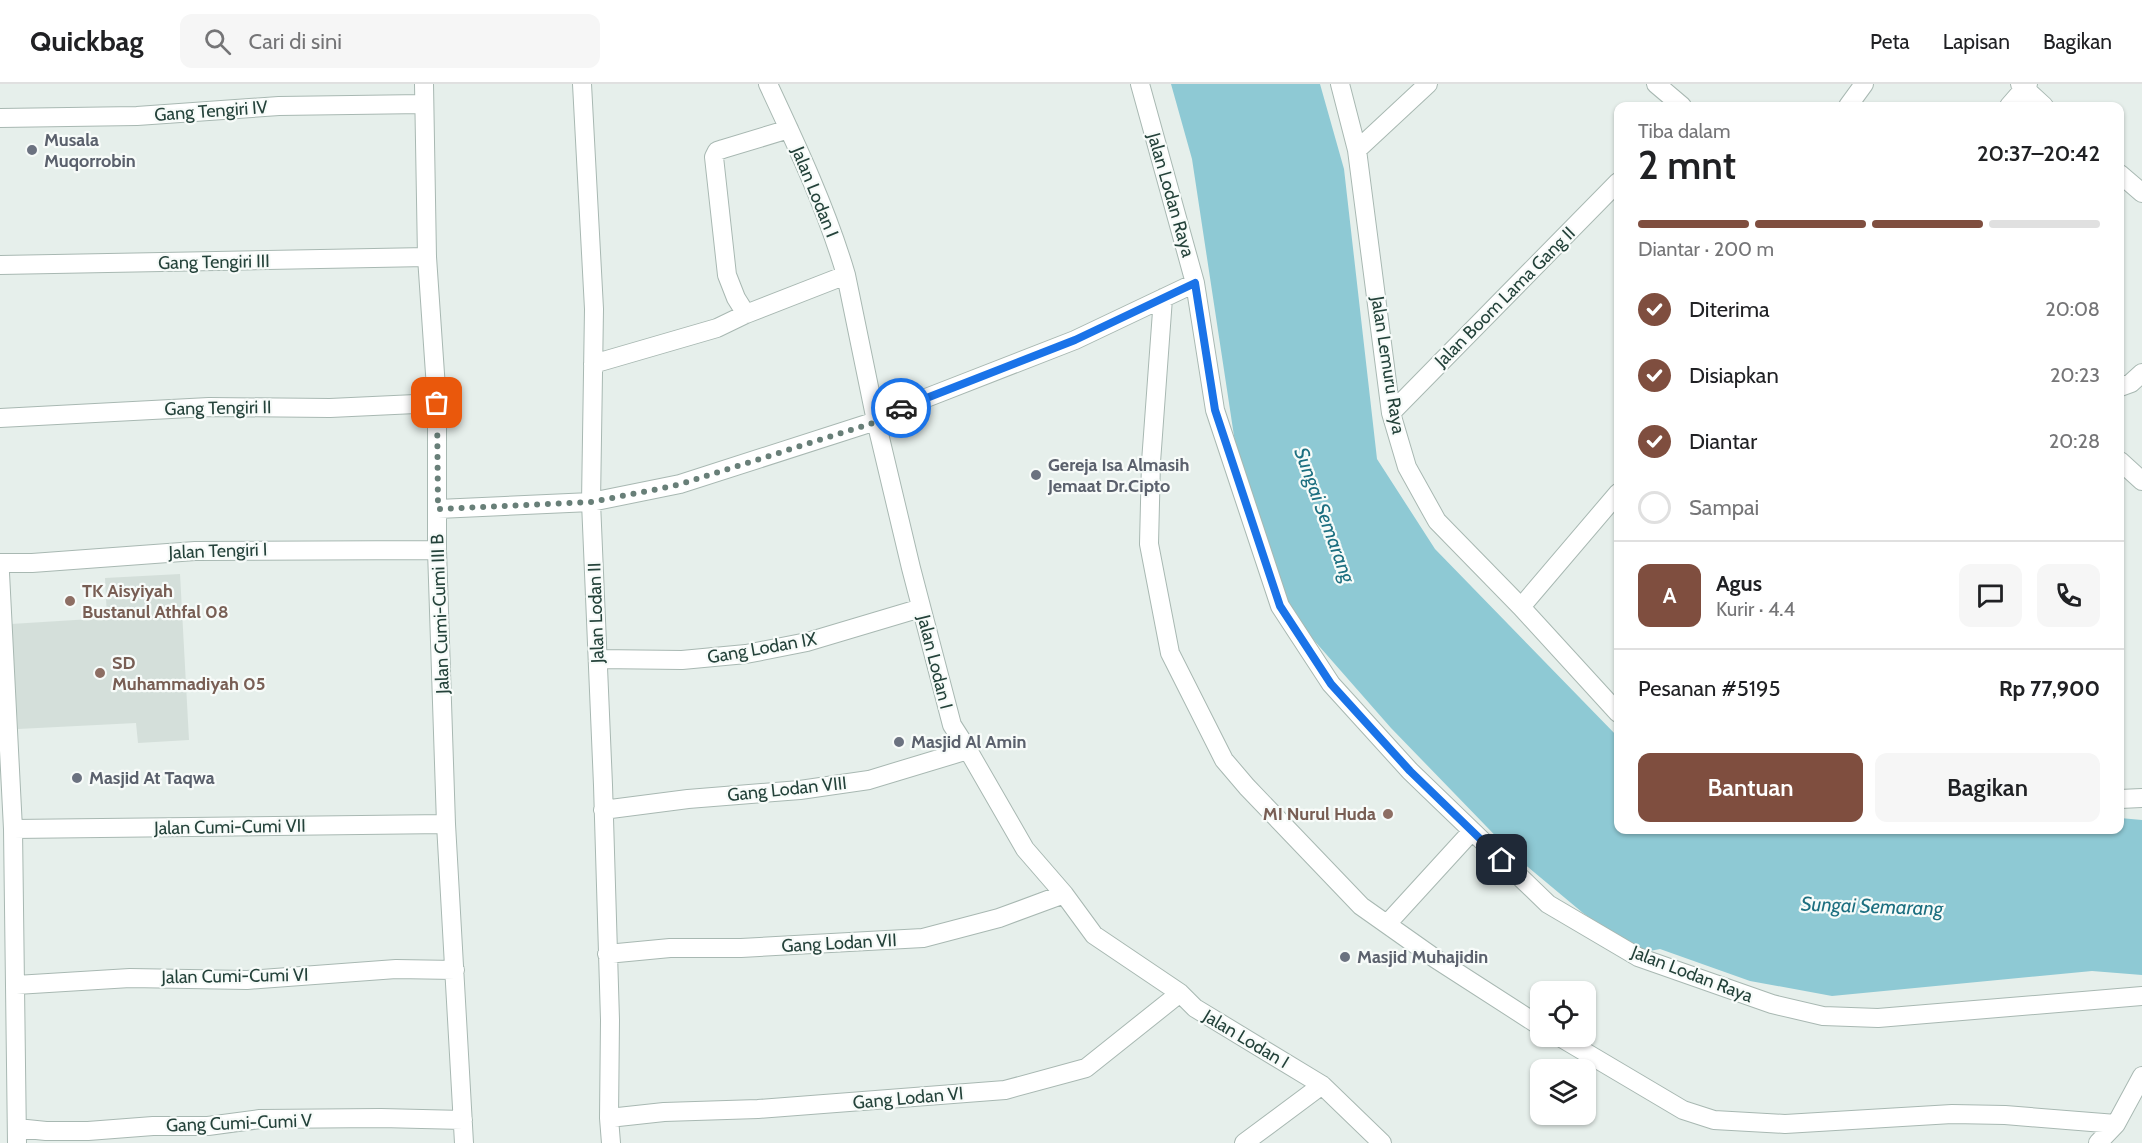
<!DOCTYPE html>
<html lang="id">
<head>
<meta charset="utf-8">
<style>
	:root { --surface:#fff; --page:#f6f6f6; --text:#202124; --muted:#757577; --line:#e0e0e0; --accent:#7f4e3f }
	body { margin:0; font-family:Cabin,sans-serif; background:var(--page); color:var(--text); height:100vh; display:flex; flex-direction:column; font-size:22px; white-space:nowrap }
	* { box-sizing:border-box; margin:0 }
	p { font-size:20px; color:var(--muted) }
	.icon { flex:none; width:33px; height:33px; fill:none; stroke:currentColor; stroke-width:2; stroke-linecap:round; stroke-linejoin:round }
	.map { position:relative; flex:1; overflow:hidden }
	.side { position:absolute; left:1614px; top:18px; width:510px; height:732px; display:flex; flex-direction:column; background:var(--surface); border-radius:12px; box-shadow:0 2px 4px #0004 }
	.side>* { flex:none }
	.controls { position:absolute; left:1530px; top:897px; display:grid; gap:12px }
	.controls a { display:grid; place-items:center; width:66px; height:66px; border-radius:12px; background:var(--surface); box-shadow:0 2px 4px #0004; font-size:30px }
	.pin { position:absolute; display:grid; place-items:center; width:51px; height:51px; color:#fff; margin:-26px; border-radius:12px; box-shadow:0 3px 9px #0006 }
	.courier { position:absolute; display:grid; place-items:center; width:60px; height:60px; margin:-30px; border:4px solid #1a73e8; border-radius:50%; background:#fff; color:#222; box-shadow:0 2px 8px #0007 }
	.summary em { font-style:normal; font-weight:600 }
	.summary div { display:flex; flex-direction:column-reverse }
	.summary { display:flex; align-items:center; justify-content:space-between; height:102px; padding:0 24px }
	h1 { font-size:39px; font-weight:600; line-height:45px }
	.bar { display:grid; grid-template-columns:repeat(4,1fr); gap:9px 6px; align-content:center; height:72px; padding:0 24px }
	.bar i { height:8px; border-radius:4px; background:var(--line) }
	.bar .active { background:var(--accent) }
	.bar p { grid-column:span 4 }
	.line { display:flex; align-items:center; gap:15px; padding:0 24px; border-top:2px solid var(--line) }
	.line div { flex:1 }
	.round { display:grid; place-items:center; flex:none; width:63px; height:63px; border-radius:12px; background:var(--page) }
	ol { padding:0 24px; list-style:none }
	li { display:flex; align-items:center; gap:18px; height:66px }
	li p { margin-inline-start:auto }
	li .icon { padding:6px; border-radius:50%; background:var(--accent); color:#fff; stroke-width:4 }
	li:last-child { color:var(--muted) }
	li i { width:33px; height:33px; border:3px solid var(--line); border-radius:50% }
	.primary-button { display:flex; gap:12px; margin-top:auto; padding:12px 24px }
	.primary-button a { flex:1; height:69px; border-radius:12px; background:var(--accent); color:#fff; font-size:24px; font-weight:600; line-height:69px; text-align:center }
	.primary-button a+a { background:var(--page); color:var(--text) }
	header { display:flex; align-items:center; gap:36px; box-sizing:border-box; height:84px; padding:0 30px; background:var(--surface); border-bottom:2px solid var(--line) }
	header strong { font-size:28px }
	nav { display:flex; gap:33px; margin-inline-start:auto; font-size:21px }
	.search { width:420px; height:54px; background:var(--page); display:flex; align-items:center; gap:15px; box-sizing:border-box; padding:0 21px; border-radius:12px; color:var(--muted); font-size:22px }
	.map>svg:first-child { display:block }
	.built { fill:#d4dfda }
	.water { fill:#8ec9d4 }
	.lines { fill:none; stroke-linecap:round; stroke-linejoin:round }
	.minor-casing { stroke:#a8b8b2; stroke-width:20 }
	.minor { stroke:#fff; stroke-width:18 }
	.done { stroke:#687f78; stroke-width:6; stroke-dasharray:0 10.8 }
	.route { stroke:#1a73e8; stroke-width:8 }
	.worship-dot { fill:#6b7280; stroke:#f7fbf9; stroke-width:2 }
	.education-dot { fill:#8d6e63; stroke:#f7fbf9; stroke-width:2 }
	.labels { text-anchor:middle; stroke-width:4.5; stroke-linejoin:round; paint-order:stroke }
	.street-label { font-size:18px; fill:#24423a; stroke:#f7fbf9 }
	.worship-label { font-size:18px; font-weight:bold; fill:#5b616d; stroke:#f7fbf9; text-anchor:start }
	.education-label { font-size:18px; font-weight:bold; fill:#785e54; stroke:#f7fbf9; text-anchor:start }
	.water-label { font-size:20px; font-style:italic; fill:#1c6f80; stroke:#f7fbf9 }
</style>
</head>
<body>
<header>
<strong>Quickbag</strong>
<div class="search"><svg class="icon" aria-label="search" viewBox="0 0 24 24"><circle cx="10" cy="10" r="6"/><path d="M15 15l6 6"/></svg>Cari di sini</div>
<nav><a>Peta</a><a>Lapisan</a><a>Bagikan</a></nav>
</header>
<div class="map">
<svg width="2142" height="1059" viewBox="0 0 2142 1059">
	<rect width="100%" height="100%" fill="#e6efeb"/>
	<path class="built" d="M 180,490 L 189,656 L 138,659 L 136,639 L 18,645 L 11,540 L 107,534 L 105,494 Z"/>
	<path class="water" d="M 1171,0 L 1320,0 L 1344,85 L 1377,375 L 1435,465 L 1618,653 L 1618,746 L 1780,746 L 1798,750 L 1862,746 L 2120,746 L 2120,734 L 2142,736 L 2142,891 L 2092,887 L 1832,912 L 1750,897 L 1660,865 L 1639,869 L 1583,829 L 1516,773 L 1391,644 L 1290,529 L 1241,398 L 1192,75 Z"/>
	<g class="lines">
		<g class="minor-casing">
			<path id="minor" d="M 424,0 L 427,173 L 437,319 L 437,466 L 446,740 L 464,1059
				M 582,0 L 594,225 L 591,418 L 603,701 L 610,936 L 609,1034 L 611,1059
				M 768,0 C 797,62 827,126 846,191 L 876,337 L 911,484 L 952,641 L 968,666 L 1025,765 L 1064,810 L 1094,851 L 1180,909 L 1195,924 L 1322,1001 L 1382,1059
				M 1140,0 L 1195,199 L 1215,326 L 1280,522 L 1331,600 L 1410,687 L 1548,820 L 1638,873 L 1772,920 L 1823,932 L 1878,934 L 2142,912
				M 1340,0 L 1357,66 L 1391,329 L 1407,383 L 1437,437 L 1521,523 L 1618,629
				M 1656,0 L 1682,22
				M 2020,0 L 2044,22
				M 1848,22 L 1864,0
				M 2009,22 L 2028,0
				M 0,34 L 137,32 L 279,22 L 423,20
				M 1357,66 L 1428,0
				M 2120,90 L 2142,109
				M 0,181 L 427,173
				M 1163,214 L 1151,378 L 1149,460 L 1170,569 L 1224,676 L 1247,703 L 1361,822 L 1436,875 L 1540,942
				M 746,230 L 736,214 L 727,191 L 714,73 L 717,67 L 723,65 L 789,45
				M 593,280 L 717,244 L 746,230 L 846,191
				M 2120,303 L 2131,299 L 2142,289
				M 1391,329 L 1618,98
				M 0,334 L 209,323 L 330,324 L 437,319
				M 2120,377 L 2142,397
				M 438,425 L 591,418 L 680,400 L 876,337 L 903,323 L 1075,256 L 1195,199
				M 0,479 L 32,479 L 195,467 L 437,466
				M 0,489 L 13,745 L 17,1059
				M 1521,523 L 1618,409
				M 598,575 L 682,576 L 746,570 L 807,558 L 921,524
				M 2120,715 L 2142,714
				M 603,726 L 688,715 L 800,706 L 869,696 L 968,666
				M 13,745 L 446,740
				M 1387,840 L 1472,747
				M 607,870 L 670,864 L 741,864 L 923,854 L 999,834 L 1064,810
				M 16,901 L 130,894 L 247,896 L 396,885 L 455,886
				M 1558,952 L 1683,1026 L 1714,1036 L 1785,1040 L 1952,1030 L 2005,1031 L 2116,1040
				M 609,1034 L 664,1028 L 758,1025 L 1005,1006 L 1086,984 L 1180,909
				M 17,1044 L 46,1047 L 88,1047 L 153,1042 L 208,1042 L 260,1035 L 381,1034 L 463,1036
				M 1244,1059 L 1322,1001
				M 2098,1059 L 2116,1040 L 2142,992"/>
		</g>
		<use href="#minor" class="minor"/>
	</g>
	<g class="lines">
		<path class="done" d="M 437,319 L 438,425 L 591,418 L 658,405 L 681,400 L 876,338 L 901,324"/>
		<path class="route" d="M 901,324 L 1075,256 L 1195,199 L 1215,326 L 1280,522 L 1331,600 L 1410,687 L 1502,776"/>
	</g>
	<g class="worship-dot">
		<circle cx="32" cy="66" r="6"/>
		<circle cx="1036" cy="391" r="6"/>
		<circle cx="899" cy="658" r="6"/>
		<circle cx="77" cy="694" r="6"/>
		<circle cx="1345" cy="873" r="6"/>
	</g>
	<g class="education-dot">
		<circle cx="70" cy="517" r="6"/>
		<circle cx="100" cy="589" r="6"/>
		<circle cx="1388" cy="730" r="6"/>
	</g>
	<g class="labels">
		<g class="street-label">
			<text transform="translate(211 27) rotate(-4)" y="6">Gang Tengiri IV</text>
			<text transform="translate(815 108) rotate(68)" y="6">Jalan Lodan I</text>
			<text transform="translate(1171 111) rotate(74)" y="6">Jalan Lodan Raya</text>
			<text transform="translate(214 178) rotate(-1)" y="6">Gang Tengiri III</text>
			<text transform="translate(1505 213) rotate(-45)" y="6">Jalan Boom Lama Gang II</text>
			<text transform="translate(1388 281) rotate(81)" y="6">Jalan Lemuru Raya</text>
			<text transform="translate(218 324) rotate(-1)" y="6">Gang Tengiri II</text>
			<text transform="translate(218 467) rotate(-2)" y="6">Jalan Tengiri I</text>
			<text transform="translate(596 529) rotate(-92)" y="6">Jalan Lodan II</text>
			<text transform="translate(440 530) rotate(-92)" y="6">Jalan Cumi-Cumi III B</text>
			<text transform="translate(762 564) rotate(-10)" y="6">Gang Lodan IX</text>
			<text transform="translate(935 578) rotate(76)" y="6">Jalan Lodan I</text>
			<text transform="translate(787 705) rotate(-6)" y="6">Gang Lodan VIII</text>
			<text transform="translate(230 743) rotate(-1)" y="6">Jalan Cumi-Cumi VII</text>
			<text transform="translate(839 859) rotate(-3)" y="6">Gang Lodan VII</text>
			<text transform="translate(1692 890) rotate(21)" y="6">Jalan Lodan Raya</text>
			<text transform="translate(235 892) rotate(-1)" y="6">Jalan Cumi-Cumi VI</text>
			<text transform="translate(1246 955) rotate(31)" y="6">Jalan Lodan I</text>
			<text transform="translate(908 1014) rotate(-5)" y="6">Gang Lodan VI</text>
			<text transform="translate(239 1039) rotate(-2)" y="6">Gang Cumi-Cumi V</text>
		</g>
		<g class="worship-label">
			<text x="44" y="62">Musala<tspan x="44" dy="21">Muqorrobin</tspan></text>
			<text x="1048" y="387">Gereja Isa Almasih<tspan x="1048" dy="21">Jemaat Dr.Cipto</tspan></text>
			<text x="911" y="664">Masjid Al Amin</text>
			<text x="89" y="700">Masjid At Taqwa</text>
			<text x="1357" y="879">Masjid Muhajidin</text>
		</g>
		<g class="education-label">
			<text x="82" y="513">TK Aisyiyah<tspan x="82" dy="21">Bustanul Athfal 08</tspan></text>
			<text x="112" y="585">SD<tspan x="112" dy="21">Muhammadiyah 05</tspan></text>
			<text x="1376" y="736" text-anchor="end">MI Nurul Huda</text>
		</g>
		<g class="water-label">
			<text transform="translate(1325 431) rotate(70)" y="7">Sungai Semarang</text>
			<text transform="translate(1872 822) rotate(2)" y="7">Sungai Semarang</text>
		</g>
	</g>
</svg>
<div class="controls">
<a><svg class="icon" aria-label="locate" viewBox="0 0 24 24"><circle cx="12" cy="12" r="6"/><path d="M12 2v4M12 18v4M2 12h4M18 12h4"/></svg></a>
<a><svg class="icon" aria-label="layers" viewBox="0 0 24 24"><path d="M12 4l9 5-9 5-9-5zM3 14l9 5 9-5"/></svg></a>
</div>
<div class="pin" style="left:437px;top:319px;background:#ea580c"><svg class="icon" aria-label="bag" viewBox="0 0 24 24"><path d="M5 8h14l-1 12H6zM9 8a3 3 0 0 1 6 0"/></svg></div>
<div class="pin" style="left:1502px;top:776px;background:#1f2937"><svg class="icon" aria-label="home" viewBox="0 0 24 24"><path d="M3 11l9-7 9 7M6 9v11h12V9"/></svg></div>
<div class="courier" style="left:901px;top:324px"><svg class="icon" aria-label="car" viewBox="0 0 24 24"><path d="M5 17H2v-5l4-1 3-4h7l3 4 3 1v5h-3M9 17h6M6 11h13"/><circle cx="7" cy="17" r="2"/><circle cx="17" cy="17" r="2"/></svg></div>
<section class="side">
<div class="summary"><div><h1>2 mnt</h1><p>Tiba dalam</p></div><em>20:37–20:42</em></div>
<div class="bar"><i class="active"></i><i class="active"></i><i class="active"></i><i></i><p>Diantar · 200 m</p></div>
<ol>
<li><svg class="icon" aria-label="check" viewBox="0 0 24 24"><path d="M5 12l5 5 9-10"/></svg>Diterima<p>20:08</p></li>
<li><svg class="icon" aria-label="check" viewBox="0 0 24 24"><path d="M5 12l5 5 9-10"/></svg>Disiapkan<p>20:23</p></li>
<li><svg class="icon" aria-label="check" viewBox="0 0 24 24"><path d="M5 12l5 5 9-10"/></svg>Diantar<p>20:28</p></li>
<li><i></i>Sampai</li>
</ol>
<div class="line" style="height:108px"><b class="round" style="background:var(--accent);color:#fff">A</b><div><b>Agus</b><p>Kurir · 4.4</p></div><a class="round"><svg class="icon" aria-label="chat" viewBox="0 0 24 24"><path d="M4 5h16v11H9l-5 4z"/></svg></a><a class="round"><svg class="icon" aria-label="phone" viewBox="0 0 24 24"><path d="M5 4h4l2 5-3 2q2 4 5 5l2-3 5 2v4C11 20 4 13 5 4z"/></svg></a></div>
<div class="line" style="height:78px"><div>Pesanan #5195</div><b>Rp 77,900</b></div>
<div class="primary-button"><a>Bantuan</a><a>Bagikan</a></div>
</section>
</div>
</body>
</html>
